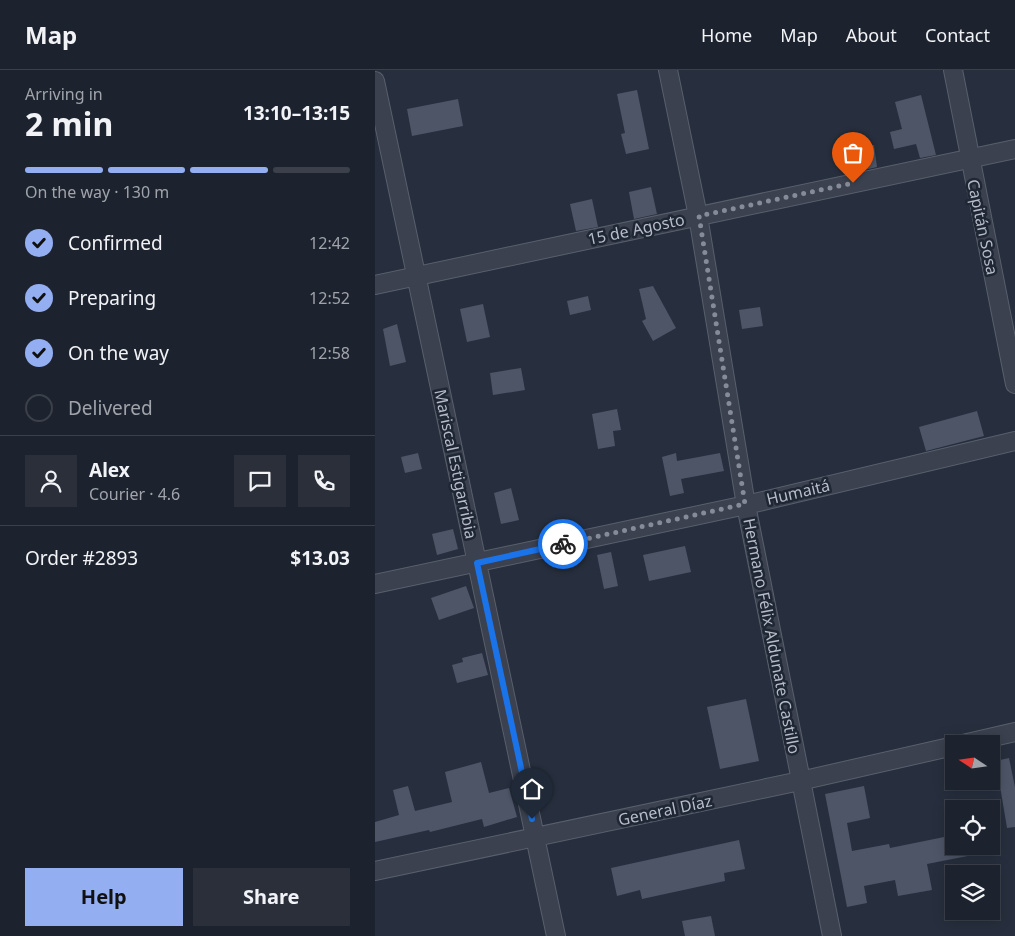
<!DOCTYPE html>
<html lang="en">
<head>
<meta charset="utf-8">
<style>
	:root { --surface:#1d232e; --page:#2a2f3a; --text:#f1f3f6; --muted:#a0a4aa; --line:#3b404a; --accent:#93aff2 }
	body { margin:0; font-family:"Noto Sans",sans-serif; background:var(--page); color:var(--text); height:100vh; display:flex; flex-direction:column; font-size:19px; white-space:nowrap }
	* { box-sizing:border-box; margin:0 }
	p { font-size:16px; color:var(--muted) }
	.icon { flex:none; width:28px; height:28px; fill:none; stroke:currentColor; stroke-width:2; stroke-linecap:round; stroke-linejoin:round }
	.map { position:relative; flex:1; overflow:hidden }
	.drawer { display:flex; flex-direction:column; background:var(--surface); width:375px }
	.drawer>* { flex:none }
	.needle { width:32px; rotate:283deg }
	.controls { position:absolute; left:570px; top:665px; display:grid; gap:10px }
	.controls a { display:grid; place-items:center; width:55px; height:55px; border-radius:0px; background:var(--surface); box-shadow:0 2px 12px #0003,0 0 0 1px var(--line); font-size:25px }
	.pin { position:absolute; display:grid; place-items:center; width:42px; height:42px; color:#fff; margin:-51px -21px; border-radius:50% 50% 50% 0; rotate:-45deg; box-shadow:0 0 5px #0007 }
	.pin .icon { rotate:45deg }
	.courier { position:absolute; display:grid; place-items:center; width:50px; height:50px; margin:-25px; border:4px solid #1a73e8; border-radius:50%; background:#fff; color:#222; box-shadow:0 1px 6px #0007 }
	.overview em { font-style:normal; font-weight:700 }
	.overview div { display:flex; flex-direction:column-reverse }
	.overview { display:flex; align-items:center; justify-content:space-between; height:85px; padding:0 25px }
	h1 { font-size:32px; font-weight:700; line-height:38px }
	.bar { display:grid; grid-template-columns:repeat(4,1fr); gap:8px 5px; align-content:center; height:60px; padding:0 25px }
	.bar i { height:6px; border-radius:4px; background:var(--line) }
	.bar .selected { background:var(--accent) }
	.bar p { grid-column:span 4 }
	.line { display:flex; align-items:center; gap:12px; padding:0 25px; border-top:1px solid var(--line) }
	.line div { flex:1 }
	.round { display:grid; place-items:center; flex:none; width:52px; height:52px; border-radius:0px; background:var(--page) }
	ol { padding:0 25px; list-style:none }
	li { display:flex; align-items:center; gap:15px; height:55px }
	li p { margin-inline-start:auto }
	li .icon { padding:5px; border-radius:50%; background:var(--accent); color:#111; stroke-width:4 }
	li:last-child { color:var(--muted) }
	li i { width:28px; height:28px; border:2px solid var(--line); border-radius:50% }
	.action { display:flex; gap:10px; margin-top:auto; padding:10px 25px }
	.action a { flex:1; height:58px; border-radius:0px; background:var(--accent); color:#111; font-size:20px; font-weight:700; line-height:58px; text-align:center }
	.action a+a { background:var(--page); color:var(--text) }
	header { display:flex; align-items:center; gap:30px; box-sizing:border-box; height:70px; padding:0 25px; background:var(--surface); border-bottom:1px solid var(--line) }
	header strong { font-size:24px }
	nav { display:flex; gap:28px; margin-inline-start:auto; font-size:18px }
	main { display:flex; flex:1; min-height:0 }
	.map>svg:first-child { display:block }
	.building { fill:#4d5567 }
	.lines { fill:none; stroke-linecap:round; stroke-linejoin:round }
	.minor-casing { stroke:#595f6c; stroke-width:20 }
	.minor { stroke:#3b414f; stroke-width:18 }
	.done { stroke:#858b98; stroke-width:5; stroke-dasharray:0 9 }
	.route { stroke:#1a73e8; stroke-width:6 }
	.labels { text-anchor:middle; stroke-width:5; stroke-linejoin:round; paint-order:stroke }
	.street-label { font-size:16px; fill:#b7bcc9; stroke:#1f2634 }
</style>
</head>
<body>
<header>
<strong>Map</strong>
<nav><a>Home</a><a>Map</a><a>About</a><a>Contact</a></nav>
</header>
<main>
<section class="drawer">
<div class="overview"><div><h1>2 min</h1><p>Arriving in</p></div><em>13:10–13:15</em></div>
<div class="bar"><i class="selected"></i><i class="selected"></i><i class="selected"></i><i></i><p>On the way · 130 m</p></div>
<ol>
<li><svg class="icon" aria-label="check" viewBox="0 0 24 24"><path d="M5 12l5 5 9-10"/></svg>Confirmed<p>12:42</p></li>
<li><svg class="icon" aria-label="check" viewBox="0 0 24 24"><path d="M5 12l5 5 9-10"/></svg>Preparing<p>12:52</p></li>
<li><svg class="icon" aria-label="check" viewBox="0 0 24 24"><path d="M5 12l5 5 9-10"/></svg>On the way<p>12:58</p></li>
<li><i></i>Delivered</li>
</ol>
<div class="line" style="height:90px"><a class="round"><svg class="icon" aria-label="person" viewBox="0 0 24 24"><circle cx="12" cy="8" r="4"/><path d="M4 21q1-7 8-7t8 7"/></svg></a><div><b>Alex</b><p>Courier · 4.6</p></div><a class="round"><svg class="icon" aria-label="chat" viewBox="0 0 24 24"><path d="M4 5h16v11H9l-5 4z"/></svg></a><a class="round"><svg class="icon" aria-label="phone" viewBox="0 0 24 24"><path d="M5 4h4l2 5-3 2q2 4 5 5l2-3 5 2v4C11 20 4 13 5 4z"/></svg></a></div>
<div class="line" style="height:65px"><div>Order #2893</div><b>$13.03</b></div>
<div class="action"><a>Help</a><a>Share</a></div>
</section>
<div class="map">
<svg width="640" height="866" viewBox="0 0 640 866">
	<rect width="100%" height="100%" fill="#272f3e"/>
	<path class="building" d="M 262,20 L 274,79 L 251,84 L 246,64 L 250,63 L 242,24 Z
		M 546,25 L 561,85 L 545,88 L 541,74 L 519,79 L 515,62 L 527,59 L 520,32 Z
		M 83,29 L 88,56 L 37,66 L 32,39 Z
		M 499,75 L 502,97 L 480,102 L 476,79 Z
		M 276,117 L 282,144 L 259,149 L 254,122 Z
		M 217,129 L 223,157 L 201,161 L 195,134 Z
		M 278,216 L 301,258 L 278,271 L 267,251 L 271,249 L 264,219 Z
		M 213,226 L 216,240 L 195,245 L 192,231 Z
		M 108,234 L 115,267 L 92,272 L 85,239 Z
		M 385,237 L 388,256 L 367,259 L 364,240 Z
		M 22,254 L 31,292 L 15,296 L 8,259 Z
		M 146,298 L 150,320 L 118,325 L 115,303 Z
		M 242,339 L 246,360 L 238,361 L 240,376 L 223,379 L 217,344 Z
		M 602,341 L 609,366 L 551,381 L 544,357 Z
		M 43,383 L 47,399 L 30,403 L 26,387 Z
		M 301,383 L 302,391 L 345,383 L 349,401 L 306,409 L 309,423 L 295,426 L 287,387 Z
		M 136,418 L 144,450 L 126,454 L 119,423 Z
		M 78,459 L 83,479 L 62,485 L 57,464 Z
		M 310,476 L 316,502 L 274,511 L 268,485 Z
		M 236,482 L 243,516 L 229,519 L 222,485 Z
		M 91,516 L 99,538 L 64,550 L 56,528 Z
		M 107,583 L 113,605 L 82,613 L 77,595 L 88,592 L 87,588 Z
		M 371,629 L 384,691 L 345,699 L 332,637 Z
		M 634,688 L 640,717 L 640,757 L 632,758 L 625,716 L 616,718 L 616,692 Z
		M 106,692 L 114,723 L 134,718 L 142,747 L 109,757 L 107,749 L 55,762 L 54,760 L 0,772 L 0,752 L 24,745 L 18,720 L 33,716 L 40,741 L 77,732 L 70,702 Z
		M 489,716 L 495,748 L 472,753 L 477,781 L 514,774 L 515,778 L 579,765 L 579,776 L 607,776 L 608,783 L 552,794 L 557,820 L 523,826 L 520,810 L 489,816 L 492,833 L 472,837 L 450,724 Z
		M 364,770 L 370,799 L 349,803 L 350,811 L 267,829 L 265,820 L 242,826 L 236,798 Z
		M 336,846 L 340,866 L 310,866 L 307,851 Z"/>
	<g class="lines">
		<g class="minor-casing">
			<path id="minor" d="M 293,0 L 323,146 L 371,435 L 457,866
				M 578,0 L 640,314
				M 0,11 L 181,866
				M 0,215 L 640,79
				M 0,514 L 371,435 L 640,371
				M 588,674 L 640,662
				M 0,801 L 425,711 L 579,676"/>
		</g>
		<use href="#minor" class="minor"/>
	</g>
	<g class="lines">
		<path class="done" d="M 188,474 L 370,434 L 324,146 L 478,113"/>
		<path class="route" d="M 157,749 L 102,493 L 188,474"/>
	</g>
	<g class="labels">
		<g class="street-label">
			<text transform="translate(608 157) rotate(78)" y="6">Capitán Sosa</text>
			<text transform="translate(261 159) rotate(-12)" y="6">15 de Agosto</text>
			<text transform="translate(81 394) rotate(78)" y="6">Mariscal Estigarribia</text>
			<text transform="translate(423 422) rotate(-13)" y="6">Humaitá</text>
			<text transform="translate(397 566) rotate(79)" y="6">Hermano Félix Aldunate Castillo</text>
			<text transform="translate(290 740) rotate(-12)" y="6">General Díaz</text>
		</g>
	</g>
</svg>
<div class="controls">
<a><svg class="needle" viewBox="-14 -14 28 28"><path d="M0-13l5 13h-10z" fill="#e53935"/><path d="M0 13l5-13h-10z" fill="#a0a4aa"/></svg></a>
<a><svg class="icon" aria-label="locate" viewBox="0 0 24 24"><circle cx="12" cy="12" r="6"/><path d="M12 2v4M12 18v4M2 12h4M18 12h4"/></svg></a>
<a><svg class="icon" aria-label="layers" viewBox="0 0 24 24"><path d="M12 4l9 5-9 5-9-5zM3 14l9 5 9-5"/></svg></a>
</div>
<div class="pin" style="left:478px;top:113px;background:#ea580c"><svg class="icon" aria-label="bag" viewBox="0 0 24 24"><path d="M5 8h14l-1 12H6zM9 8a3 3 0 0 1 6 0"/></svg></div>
<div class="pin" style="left:157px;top:749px;background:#1f2937"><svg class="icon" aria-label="home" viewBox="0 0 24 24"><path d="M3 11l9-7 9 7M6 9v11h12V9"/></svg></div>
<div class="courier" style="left:188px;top:474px"><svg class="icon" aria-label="bike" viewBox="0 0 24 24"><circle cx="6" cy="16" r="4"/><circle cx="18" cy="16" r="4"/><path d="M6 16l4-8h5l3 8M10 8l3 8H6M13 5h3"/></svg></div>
</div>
</main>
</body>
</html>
